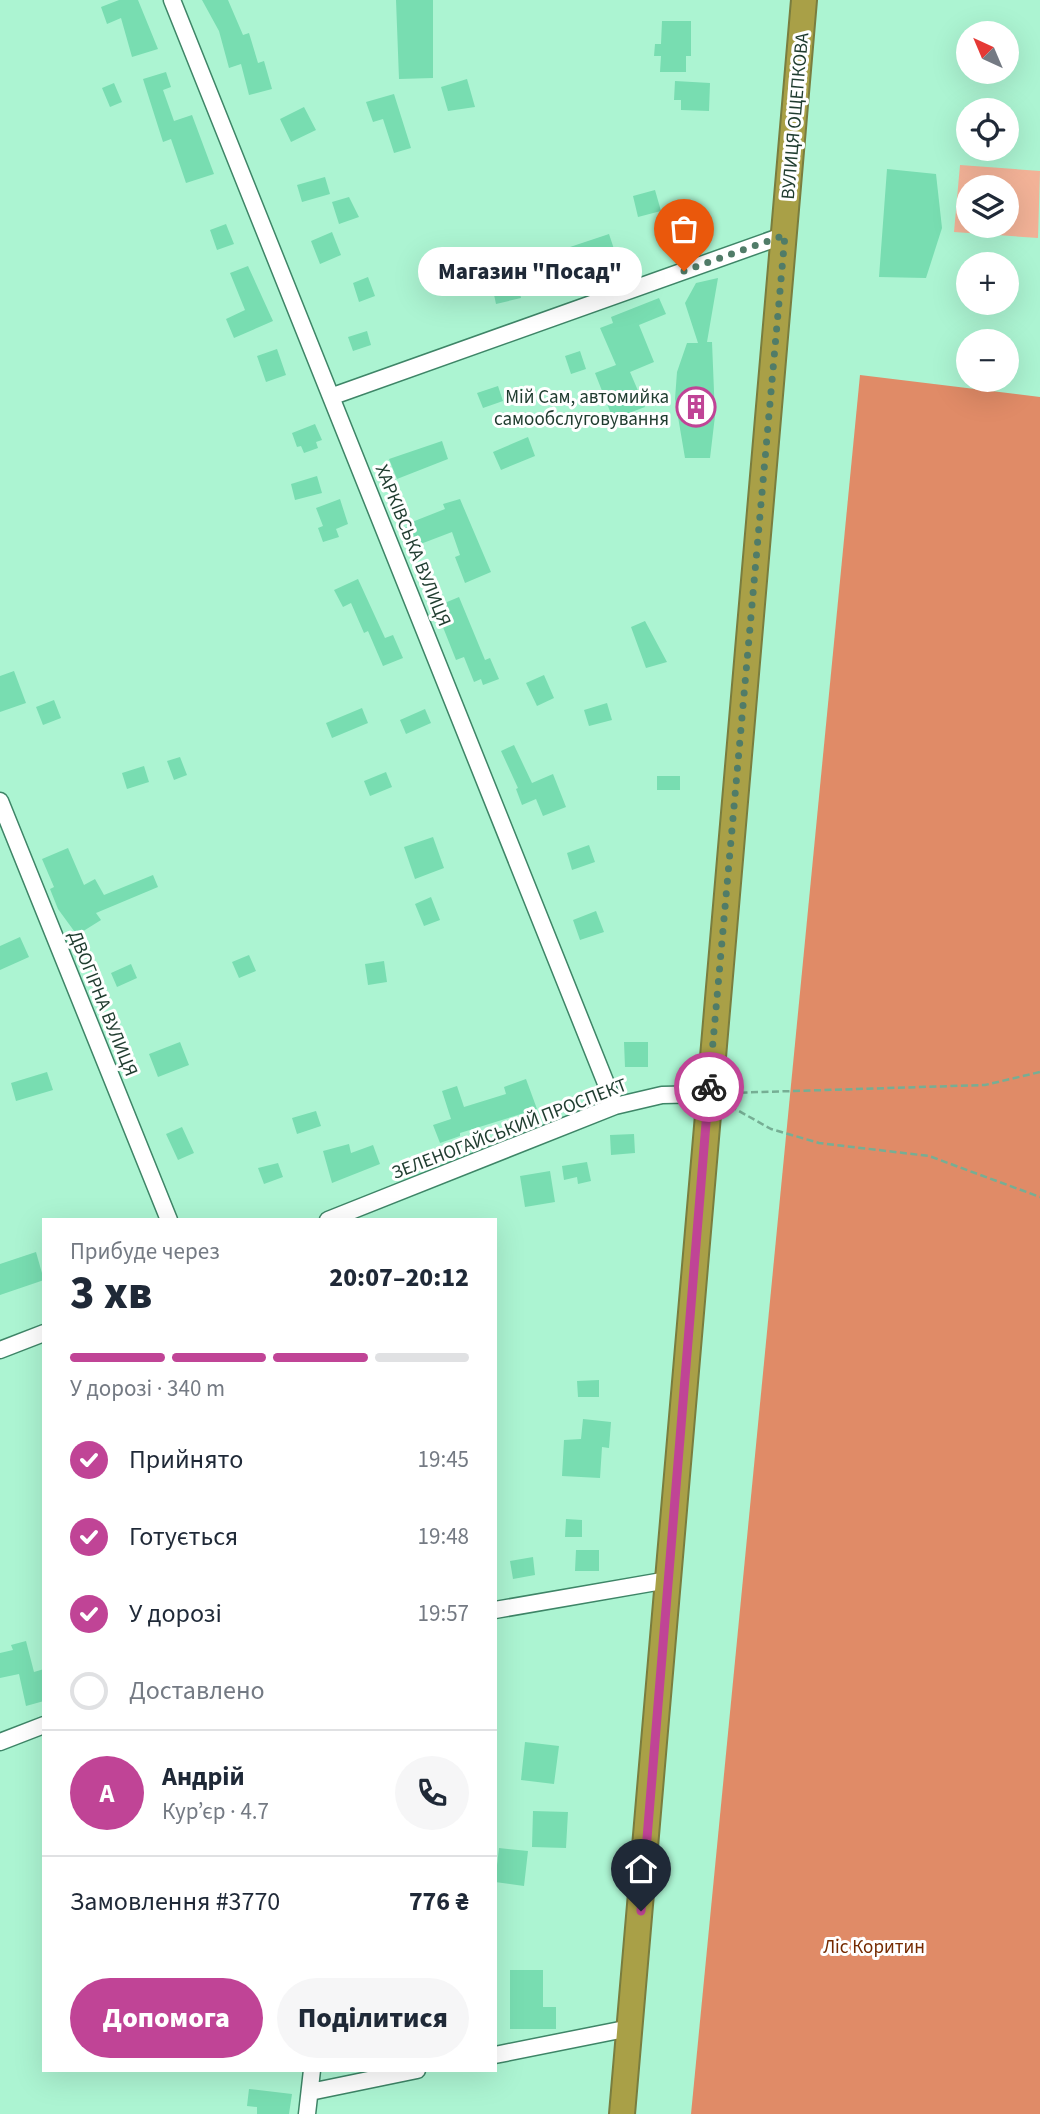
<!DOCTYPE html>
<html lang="uk">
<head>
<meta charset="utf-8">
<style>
	:root { --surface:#fff; --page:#f6f6f7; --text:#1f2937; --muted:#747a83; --line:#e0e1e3; --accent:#c04496 }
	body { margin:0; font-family:"Source Sans 3",sans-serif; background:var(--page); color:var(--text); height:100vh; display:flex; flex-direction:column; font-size:26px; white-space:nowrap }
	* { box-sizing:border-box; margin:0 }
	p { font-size:23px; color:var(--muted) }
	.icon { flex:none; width:38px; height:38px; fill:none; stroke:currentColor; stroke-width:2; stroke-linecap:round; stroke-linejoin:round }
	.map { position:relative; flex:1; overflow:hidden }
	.details { position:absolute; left:42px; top:1218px; width:455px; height:854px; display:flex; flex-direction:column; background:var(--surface); border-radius:0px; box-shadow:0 7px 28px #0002 }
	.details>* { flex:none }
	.needle { width:46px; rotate:316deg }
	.buttons { position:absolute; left:956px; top:21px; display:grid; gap:14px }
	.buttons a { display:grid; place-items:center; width:63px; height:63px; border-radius:50%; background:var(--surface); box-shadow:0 7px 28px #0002; font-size:35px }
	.pin { position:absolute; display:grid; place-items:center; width:60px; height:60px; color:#fff; margin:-72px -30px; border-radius:50% 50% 50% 0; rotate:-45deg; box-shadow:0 0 7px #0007 }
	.pin .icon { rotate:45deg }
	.courier { position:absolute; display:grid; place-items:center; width:70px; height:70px; margin:-35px; border:5px solid #c04496; border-radius:50%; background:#fff; color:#222; box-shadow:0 2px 9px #0007 }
	.bubble { position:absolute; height:49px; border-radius:24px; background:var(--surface); box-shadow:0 7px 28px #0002; font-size:23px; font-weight:800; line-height:49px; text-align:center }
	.headline em { font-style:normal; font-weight:800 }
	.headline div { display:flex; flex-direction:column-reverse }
	.headline { display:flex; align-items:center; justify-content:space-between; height:119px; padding:0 28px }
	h1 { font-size:46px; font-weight:800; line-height:52px }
	.bar { display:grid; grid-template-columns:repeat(4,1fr); gap:10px 7px; align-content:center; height:84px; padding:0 28px }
	.bar i { height:9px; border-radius:5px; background:var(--line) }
	.bar .active { background:var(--accent) }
	.bar p { grid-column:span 4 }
	.line { display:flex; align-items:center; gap:18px; padding:0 28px; border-top:2px solid var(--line) }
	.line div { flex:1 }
	.round { display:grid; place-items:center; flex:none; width:74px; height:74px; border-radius:37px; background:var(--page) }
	ol { padding:0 28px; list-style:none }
	li { display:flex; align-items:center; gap:21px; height:77px }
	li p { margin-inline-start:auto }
	li .icon { padding:7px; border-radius:50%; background:var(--accent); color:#fff; stroke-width:4 }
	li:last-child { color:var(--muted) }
	li i { width:38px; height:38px; border:4px solid var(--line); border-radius:50% }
	.cta { display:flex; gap:14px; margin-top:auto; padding:14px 28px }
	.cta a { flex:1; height:80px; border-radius:42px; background:var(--accent); color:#fff; font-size:28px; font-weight:800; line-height:80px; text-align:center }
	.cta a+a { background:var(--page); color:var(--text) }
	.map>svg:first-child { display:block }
	.green { fill:#f2b297; fill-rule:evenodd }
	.forest { fill:#e08b67 }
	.building { fill:#78ddb1 }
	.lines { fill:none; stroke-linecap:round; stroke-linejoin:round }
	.minor-casing { stroke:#3e8567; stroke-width:19 }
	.highway-casing { stroke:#797d3f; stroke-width:28 }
	.path { stroke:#76ae94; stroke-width:2.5; stroke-dasharray:7 3.5; stroke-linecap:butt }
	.minor { stroke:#fff; stroke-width:16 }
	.highway { stroke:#a9a047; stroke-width:24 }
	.done { stroke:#507c68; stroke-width:7; stroke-dasharray:0 12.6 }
	.route { stroke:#c04496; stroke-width:9 }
	.labels { text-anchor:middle; stroke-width:6; stroke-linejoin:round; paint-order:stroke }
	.street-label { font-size:19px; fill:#1f3c2f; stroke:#fff }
	.poi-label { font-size:19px; fill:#1f3c2f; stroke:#fff; text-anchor:end }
	.park-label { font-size:19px; fill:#752a00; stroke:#fff }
</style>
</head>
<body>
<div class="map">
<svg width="1040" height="2114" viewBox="0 0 1040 2114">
	<rect width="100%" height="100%" fill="#acf4d2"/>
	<path class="green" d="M 960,165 L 1040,171 L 1038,238 L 954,232 ZM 968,187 L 1006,187 L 1006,226 L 968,226 Z"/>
	<path class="forest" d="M 860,375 L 1040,397 L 1040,2114 L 691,2114 Z"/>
	<path class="building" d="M 119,0 L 138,0 L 158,49 L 132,57 L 121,18 L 107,24 L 101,7 Z
		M 202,0 L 228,0 L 243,35 L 249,33 L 258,63 L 264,61 L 272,89 L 249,95 L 241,64 L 229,68 L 219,31 Z
		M 396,0 L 433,0 L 433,78 L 399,79 Z
		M 662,21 L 691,21 L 691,56 L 686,56 L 686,72 L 660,72 L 661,56 L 654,56 L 655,44 L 661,44 Z
		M 166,72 L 171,87 L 163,90 L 174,121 L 192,115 L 214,174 L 186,183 L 171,139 L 163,142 L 143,79 Z
		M 467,79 L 475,107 L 448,111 L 441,87 Z
		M 675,81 L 710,83 L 709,111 L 681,110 L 681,100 L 674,100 Z
		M 114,83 L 122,102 L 110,107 L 102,88 Z
		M 394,94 L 411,148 L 394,153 L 383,119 L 373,122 L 366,102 Z
		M 304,107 L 316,130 L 291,142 L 280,119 Z
		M 887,169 L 936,174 L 942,228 L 926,278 L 879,277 Z
		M 325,177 L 330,194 L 302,202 L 297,185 Z
		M 655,190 L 661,211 L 638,217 L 633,196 Z
		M 349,197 L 359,217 L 339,224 L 332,202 Z
		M 226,224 L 234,244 L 217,250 L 210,230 Z
		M 332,232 L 341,255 L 320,264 L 311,241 Z
		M 609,234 L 618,261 L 596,267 L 592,254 L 556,268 L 560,280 L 520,294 L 521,298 L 496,304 L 492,285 L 535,275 L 531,260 Z
		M 248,266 L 273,321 L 234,338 L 226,319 L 245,310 L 230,273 Z
		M 368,277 L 375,296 L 359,302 L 353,283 Z
		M 718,278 L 707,342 L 712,342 L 715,416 L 710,458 L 685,458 L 675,399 L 677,372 L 687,343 L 698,343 L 685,303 L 696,283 Z
		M 659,298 L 666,314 L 639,325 L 654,362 L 630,372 L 645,407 L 613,419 L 595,373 L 616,365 L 600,328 L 613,323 L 611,317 Z
		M 367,331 L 371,345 L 353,351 L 348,337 Z
		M 277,349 L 286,375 L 266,382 L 257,356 Z
		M 580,351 L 586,369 L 571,374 L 565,356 Z
		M 498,386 L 503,401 L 483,408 L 477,393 Z
		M 315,424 L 322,440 L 316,442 L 318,448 L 304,453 L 301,446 L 297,447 L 292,433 Z
		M 528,437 L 535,456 L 501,470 L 493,452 Z
		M 442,441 L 448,459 L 397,479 L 389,459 Z
		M 317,476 L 322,493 L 295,500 L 291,484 Z
		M 340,499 L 348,524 L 336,529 L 339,537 L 323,542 L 318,528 L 323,526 L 316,508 Z
		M 460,499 L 491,572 L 465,583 L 455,557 L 460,555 L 452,532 L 410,548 L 402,529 L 408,526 L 407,524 L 445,509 L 443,504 Z
		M 358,579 L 385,638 L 393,635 L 403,658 L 383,666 L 368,631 L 364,633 L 351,603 L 343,607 L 334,590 Z
		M 459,597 L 485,660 L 490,658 L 499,679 L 483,685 L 481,679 L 474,682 L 464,657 L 456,660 L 435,607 Z
		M 645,621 L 667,662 L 646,668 L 631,627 Z
		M 14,671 L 26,703 L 0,712 L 0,676 Z
		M 544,675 L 554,698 L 537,706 L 526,683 Z
		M 54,700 L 61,718 L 43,725 L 36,707 Z
		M 607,703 L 612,720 L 589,726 L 584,710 Z
		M 362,708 L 368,723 L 332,738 L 326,723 Z
		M 425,709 L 431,723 L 406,734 L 400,720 Z
		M 514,745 L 532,783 L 553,774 L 566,807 L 543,816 L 536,799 L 522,805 L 516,789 L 518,788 L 501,751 Z
		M 180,757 L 187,775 L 174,780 L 167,761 Z
		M 144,766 L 149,782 L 127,789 L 122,773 Z
		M 386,772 L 392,787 L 370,796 L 364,781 Z
		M 657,776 L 680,776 L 680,790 L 657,790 Z
		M 433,837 L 444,868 L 415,879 L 404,847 Z
		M 589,845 L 595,862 L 572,870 L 567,853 Z
		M 68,848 L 84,885 L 95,879 L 104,895 L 153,875 L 158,887 L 96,913 L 101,920 L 77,935 L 58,909 L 50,889 L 54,887 L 42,859 Z
		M 431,897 L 440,920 L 424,926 L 415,904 Z
		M 596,911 L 604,932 L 580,940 L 573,920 Z
		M 20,937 L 29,957 L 0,970 L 0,946 Z
		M 249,955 L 256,971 L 239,978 L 232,962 Z
		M 384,961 L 387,982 L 368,985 L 365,964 Z
		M 131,964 L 137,978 L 117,987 L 111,973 Z
		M 180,1042 L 189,1065 L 158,1077 L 149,1054 Z
		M 624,1042 L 648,1042 L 648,1067 L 625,1067 Z
		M 47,1072 L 53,1090 L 16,1101 L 11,1083 Z
		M 526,1079 L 537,1109 L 460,1133 L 460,1136 L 440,1143 L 433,1125 L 451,1119 L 442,1091 L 457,1086 L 464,1107 L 506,1094 L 504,1087 Z
		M 316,1111 L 321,1126 L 297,1134 L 292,1118 Z
		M 182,1127 L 194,1153 L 178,1160 L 166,1134 Z
		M 634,1134 L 635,1153 L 611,1155 L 610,1135 Z
		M 349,1144 L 351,1153 L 373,1145 L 380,1164 L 332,1183 L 323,1151 Z
		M 587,1162 L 591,1181 L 578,1184 L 577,1177 L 564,1180 L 562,1166 Z
		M 278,1163 L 283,1177 L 264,1184 L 258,1168 Z
		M 550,1171 L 555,1202 L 525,1207 L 520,1176 Z
		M 36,1252 L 44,1280 L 0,1295 L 0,1264 Z
		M 599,1380 L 599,1397 L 578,1397 L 577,1381 Z
		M 583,1419 L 611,1422 L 609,1448 L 602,1447 L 600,1478 L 562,1476 L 564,1440 L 581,1439 Z
		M 566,1519 L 582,1520 L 582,1537 L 565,1537 Z
		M 576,1550 L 599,1550 L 599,1571 L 575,1571 Z
		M 533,1557 L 535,1575 L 513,1579 L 510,1561 Z
		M 26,1641 L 34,1672 L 44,1669 L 44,1701 L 26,1706 L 19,1674 L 0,1678 L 0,1653 L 13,1650 L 11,1645 Z
		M 525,1742 L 559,1746 L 554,1784 L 521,1780 Z
		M 533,1811 L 568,1812 L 566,1848 L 532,1847 Z
		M 499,1848 L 528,1851 L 524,1886 L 495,1882 Z
		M 510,1970 L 543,1970 L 543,2007 L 556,2007 L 556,2029 L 510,2029 Z
		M 249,2089 L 292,2094 L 289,2114 L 257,2114 L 257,2107 L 247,2106 Z"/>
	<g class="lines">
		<g class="minor-casing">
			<path id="minor" d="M 172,0 L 615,1106
				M 333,396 L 785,235
				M 0,801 L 169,1220
				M 328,1220 L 615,1106 L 662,1095 L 709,1094
				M 0,1350 L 44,1333
				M 495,1610 L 668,1580
				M 0,1742 L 44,1725
				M 495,2055 L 630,2028
				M 310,2092 L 417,2070
				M 307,2114 L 312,2070"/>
		</g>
		<g class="highway-casing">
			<path id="highway" d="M 622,2114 L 804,0"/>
		</g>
		<path class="path" d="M 730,1093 L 985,1085 L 1040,1072
			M 730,1106 L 771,1129 L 819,1143 L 929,1156 L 1040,1197"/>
		<use href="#minor" class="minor"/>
		<use href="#highway" class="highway"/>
	</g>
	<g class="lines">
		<path class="done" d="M 684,271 L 785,235 L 709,1087"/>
		<path class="route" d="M 641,1911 L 709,1087"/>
	</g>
	<defs>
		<g id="building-ring" transform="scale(2.0125)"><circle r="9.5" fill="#fff" stroke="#c04496" stroke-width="1.5"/><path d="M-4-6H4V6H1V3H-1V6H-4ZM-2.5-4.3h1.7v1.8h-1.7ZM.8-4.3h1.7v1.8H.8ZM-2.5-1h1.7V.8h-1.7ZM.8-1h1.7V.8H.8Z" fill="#c04496"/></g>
	</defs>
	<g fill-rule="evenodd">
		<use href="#building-ring" x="696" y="407"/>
	</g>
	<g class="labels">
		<g class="street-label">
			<text transform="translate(794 116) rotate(-85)" y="7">ВУЛИЦЯ ОЩЕПКОВА</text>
			<text transform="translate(414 545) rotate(68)" y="7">ХАРКІВСЬКА ВУЛИЦЯ</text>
			<text transform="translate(104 1003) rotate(68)" y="7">ДВОГІРНА ВУЛИЦЯ</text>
			<text transform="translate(509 1128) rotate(-21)" y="7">ЗЕЛЕНОГАЙСЬКИЙ ПРОСПЕКТ</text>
		</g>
		<g class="poi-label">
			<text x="669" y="403">Мій Сам, автомийка<tspan x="669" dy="22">самообслуговування</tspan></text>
		</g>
		<g class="park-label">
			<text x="874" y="1953">Ліс Коритин</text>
		</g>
	</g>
</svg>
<div class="buttons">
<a><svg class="needle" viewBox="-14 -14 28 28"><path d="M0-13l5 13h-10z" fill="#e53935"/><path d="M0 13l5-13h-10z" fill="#747a83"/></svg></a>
<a><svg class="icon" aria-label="locate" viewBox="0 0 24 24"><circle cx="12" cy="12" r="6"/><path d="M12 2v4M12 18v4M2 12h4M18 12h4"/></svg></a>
<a><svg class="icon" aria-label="layers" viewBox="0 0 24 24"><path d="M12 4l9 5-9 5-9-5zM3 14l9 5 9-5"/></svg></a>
<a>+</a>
<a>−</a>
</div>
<div class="pin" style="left:684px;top:271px;background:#ea580c"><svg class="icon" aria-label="bag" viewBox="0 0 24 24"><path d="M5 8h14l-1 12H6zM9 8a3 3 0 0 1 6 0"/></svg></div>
<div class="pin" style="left:641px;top:1911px;background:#1f2937"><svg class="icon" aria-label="home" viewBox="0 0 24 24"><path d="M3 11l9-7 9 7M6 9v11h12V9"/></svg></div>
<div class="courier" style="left:709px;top:1087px"><svg class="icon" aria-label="bike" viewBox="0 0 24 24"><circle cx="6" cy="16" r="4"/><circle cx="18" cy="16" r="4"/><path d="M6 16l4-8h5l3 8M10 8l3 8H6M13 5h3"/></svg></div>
<div class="bubble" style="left:418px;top:247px;width:224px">Магазин &quot;Посад&quot;</div>
<section class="details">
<div class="headline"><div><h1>3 хв</h1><p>Прибуде через</p></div><em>20:07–20:12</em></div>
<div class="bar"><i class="active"></i><i class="active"></i><i class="active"></i><i></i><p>У дорозі · 340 m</p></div>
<ol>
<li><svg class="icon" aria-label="check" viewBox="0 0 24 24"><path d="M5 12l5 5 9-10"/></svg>Прийнято<p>19:45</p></li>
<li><svg class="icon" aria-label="check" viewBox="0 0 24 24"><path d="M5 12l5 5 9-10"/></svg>Готується<p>19:48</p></li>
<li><svg class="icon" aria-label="check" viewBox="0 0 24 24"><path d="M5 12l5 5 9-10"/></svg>У дорозі<p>19:57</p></li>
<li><i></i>Доставлено</li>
</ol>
<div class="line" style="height:126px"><b class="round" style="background:var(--accent);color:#fff">А</b><div><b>Андрій</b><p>Кур’єр · 4.7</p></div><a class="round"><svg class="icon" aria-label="phone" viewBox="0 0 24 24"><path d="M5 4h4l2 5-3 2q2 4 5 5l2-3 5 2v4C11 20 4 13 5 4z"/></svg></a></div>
<div class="line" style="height:91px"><div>Замовлення #3770</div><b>776 ₴</b></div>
<div class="cta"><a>Допомога</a><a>Поділитися</a></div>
</section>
</div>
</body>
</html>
